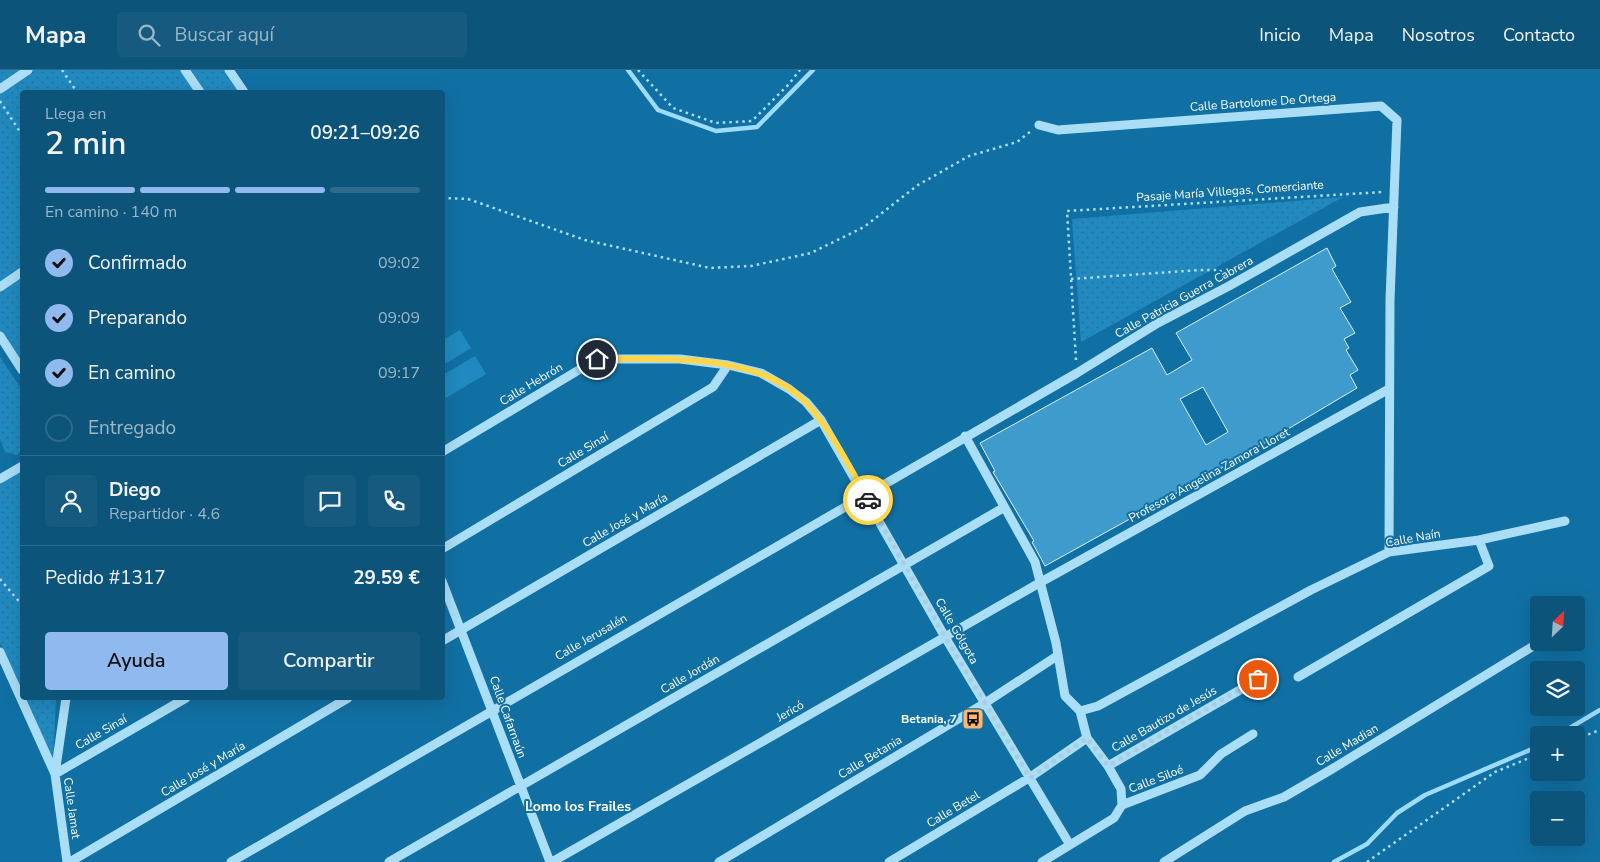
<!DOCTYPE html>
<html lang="es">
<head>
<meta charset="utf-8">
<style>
	:root { --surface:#0d547a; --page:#165a7f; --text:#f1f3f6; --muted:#9ab7c7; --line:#2d6a8b; --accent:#90b9f0 }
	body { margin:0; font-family:"Nunito Sans",sans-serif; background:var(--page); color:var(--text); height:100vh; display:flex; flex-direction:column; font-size:19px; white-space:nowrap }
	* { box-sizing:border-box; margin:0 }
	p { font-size:16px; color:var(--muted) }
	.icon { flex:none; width:28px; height:28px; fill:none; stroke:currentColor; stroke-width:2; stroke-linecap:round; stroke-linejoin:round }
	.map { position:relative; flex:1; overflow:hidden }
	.sheet { position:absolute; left:20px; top:20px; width:425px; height:610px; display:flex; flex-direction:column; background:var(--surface); border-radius:5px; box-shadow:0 5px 20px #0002 }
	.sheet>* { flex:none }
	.needle { width:32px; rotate:25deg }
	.tools { position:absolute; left:1530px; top:526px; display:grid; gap:10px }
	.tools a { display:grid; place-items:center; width:55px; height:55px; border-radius:5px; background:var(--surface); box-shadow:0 5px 20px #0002; font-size:25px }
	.pin { position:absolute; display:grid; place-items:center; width:42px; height:42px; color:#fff; margin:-21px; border:2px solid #fff; border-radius:50%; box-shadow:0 1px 5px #0007 }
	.courier { position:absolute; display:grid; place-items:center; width:50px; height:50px; margin:-25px; border:4px solid #ffd54a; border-radius:50%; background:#fff; color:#222; box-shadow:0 1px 6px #0007 }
	.headline em { font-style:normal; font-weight:600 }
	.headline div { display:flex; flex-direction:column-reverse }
	.headline { display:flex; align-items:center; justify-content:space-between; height:85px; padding:0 25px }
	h1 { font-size:32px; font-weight:600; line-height:38px }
	.bar { display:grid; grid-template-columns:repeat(4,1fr); gap:8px 5px; align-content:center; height:60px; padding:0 25px }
	.bar i { height:6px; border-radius:4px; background:var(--line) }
	.bar .on { background:var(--accent) }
	.bar p { grid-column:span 4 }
	.line { display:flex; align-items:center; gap:12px; padding:0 25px; border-top:1px solid var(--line) }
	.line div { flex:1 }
	.round { display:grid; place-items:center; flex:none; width:52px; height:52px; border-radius:5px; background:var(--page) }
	ol { padding:0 25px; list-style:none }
	li { display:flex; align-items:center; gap:15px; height:55px }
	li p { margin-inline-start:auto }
	li .icon { padding:5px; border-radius:50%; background:var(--accent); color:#111; stroke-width:4 }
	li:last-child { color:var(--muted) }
	li i { width:28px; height:28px; border:2px solid var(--line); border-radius:50% }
	.button { display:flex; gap:10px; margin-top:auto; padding:10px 25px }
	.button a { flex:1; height:58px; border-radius:5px; background:var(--accent); color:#111; font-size:20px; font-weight:600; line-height:58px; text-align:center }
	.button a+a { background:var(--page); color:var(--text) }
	header { display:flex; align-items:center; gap:30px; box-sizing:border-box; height:70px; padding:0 25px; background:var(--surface); border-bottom:1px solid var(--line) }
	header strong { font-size:24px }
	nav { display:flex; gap:28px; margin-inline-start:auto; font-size:18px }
	.search { width:350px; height:45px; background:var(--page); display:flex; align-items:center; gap:12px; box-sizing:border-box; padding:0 18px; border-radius:5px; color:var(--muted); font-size:19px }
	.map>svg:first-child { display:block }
	.park { fill:url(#park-dots) }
	.garden { fill:#208ac0 }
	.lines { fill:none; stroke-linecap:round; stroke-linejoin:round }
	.stream { stroke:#9cdbf9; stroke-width:4.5 }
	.building { fill:#3e9bcb; stroke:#d4f0fe; fill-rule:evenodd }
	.path { stroke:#aaddf6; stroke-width:2.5; stroke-dasharray:2.5 4; stroke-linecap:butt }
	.minor { stroke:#aaddf6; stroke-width:9 }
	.done { stroke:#accddf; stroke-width:5; stroke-dasharray:0 9 }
	.route { stroke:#ffd54a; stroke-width:6 }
	.labels { text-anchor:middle; stroke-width:4; stroke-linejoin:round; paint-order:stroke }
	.street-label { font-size:12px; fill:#fff; stroke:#1170a3 }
	.poi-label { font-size:12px; font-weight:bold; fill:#fff; stroke:#1170a3; text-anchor:end }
	.neighbourhood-label { font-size:14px; font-weight:bold; fill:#fff; stroke:#1170a3 }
</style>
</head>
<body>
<header>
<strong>Mapa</strong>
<div class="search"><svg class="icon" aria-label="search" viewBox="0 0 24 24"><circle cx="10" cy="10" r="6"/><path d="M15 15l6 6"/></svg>Buscar aquí</div>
<nav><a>Inicio</a><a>Mapa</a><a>Nosotros</a><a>Contacto</a></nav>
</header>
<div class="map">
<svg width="1600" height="792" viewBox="0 0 1600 792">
	<defs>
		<pattern id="park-dots" width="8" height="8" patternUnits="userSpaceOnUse" patternTransform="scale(1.25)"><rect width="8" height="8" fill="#208ac0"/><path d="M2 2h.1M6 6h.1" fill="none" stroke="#327192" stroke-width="1.8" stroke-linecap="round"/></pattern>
	</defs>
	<rect width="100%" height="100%" fill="#1170a3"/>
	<path class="park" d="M 0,0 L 229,0 L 244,22 L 22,22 L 22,300 L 0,266 Z
		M 1343,127 L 1081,272 L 1072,149 Z
		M 0,287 L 22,320 L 21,380 L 17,385 L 5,382 L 0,369 Z
		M 22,398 L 22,622 L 0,573 L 0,414 Z
		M 25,628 L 56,628 L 53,690 Z"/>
	<path class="garden" d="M 460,260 L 471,278 L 443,295 L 443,270 Z
		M 475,286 L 486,304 L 446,328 L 443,322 L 443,305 Z"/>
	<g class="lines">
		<path class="stream" d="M 628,0 L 658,40 L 716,61 L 757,57 L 813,0
			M 1558,665 L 1600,640
			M 1334,792 L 1367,774 L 1397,743 L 1425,725 L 1539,676"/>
	</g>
	<path class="building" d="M 1327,178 L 1336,196 L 1332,199 L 1351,232 L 1340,238 L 1355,263 L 1344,269 L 1349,278 L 1346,280 L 1358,300 L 1350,305 L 1357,318 L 1229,394 L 1045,496 L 1032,472 L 1034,471 L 993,402 L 995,401 L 980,373 L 1152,278 L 1167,305 L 1192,290 L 1176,263 ZM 1203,317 L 1228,362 L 1206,375 L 1180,329 Z"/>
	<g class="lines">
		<path class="path" d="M 62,0 L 77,22
			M 638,0 L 673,38 L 716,53 L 752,51 L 788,15 L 800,0
			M 0,31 L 22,65
			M 442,128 L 468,129 L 585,170 L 710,198 L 751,196 L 811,183 L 864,157 L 918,115 L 969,86 L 1017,72 L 1031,61
			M 1071,209 L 1200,200 L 1220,200 L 1223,206
			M 1076,290 L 1067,141 L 1383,122
			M 0,509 L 22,535
			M 1576,669 L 1600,660
			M 1367,792 L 1495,702 L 1539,684"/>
		<path class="minor" d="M 185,0 L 200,22
			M 229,0 L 244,22
			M 0,19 L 28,0
			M 1039,55 L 1058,60 L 1381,36 L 1397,50 L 1390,230 L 1389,482
			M 0,217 L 22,202
			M 0,266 L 22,300
			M 965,366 L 1035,492 L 1056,573 L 1065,626 L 1080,641 L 1087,668 L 1108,696 L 1121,719 L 1122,735
			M 442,382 L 597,289 L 680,289 L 728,295 L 761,303 L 789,319 L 806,332 L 821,350 L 945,567 L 1070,775
			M 0,409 L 22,396
			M 1479,470 L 1565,451
			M 442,479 L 713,317 L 728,295
			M 442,511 L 550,792
			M 442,571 L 821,350
			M 0,582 L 55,704 L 186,628
			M 66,628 L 55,704 L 67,792
			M 1080,641 L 1098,636 L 1311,520 L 1389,482 L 1479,470 L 1489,496 L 1298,607
			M 1108,696 L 1259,609
			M 70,792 L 348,628
			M 231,792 L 1077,303 L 1158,253 L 1229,216 L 1360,142 L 1394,137
			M 389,792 L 1003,438
			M 552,792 L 1041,512 L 1389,319
			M 719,792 L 985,633 L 1057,586
			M 889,792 L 1029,708 L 1087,668
			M 1042,792 L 1114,748 L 1122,735 L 1200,705 L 1221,684 L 1253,664
			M 1164,792 L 1245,741 L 1284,727 L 1332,699 L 1540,572"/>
	</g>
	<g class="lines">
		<path class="done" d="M 868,430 L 945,567 L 1030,708 L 1087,668 L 1108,696 L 1258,609"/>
		<path class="route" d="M 597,289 C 661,289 760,282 807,334 C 832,361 850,398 868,430"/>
	</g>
	<defs>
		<g id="bus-square" transform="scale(1.125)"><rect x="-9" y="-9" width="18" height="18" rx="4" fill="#ffb66f" stroke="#1170a3"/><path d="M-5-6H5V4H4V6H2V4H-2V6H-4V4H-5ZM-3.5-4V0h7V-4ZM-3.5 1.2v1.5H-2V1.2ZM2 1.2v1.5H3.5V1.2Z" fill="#111"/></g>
	</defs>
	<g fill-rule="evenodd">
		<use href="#bus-square" x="973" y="649"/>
	</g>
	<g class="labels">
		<g class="street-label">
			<text transform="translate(1263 32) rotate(-4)" y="4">Calle Bartolome De Ortega</text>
			<text transform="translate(1230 121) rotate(-4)" y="4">Pasaje María Villegas, Comerciante</text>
			<text transform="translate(1184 227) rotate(-29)" y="4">Calle Patricia Guerra Cabrera</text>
			<text transform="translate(531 314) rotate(-31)" y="4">Calle Hebrón</text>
			<text transform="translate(583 380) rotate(-31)" y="4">Calle Sinaí</text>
			<text transform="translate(1209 405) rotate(-29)" y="4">Profesora Angelina Zamora Lloret</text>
			<text transform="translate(625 450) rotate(-30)" y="4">Calle José y María</text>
			<text transform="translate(1413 468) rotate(-10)" y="4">Calle Naín</text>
			<text transform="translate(957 561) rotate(60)" y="4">Calle Gólgota</text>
			<text transform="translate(591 567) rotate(-30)" y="4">Calle Jerusalén</text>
			<text transform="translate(690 604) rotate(-30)" y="4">Calle Jordán</text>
			<text transform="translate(790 641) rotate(-30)" y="4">Jericó</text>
			<text transform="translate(508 647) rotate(70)" y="4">Calle Cafarnaún</text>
			<text transform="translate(1164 649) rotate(-30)" y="4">Calle Bautizo de Jesús</text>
			<text transform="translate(101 662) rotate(-30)" y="4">Calle Sinaí</text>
			<text transform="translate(1347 675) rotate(-31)" y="4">Calle Madian</text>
			<text transform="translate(870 687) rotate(-31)" y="4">Calle Betania</text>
			<text transform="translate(203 699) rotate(-31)" y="4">Calle José y María</text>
			<text transform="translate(1156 709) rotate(-21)" y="4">Calle Siloé</text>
			<text transform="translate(72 738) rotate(82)" y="4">Calle Jamat</text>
			<text transform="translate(953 739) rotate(-31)" y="4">Calle Betel</text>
		</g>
		<g class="poi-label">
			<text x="957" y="653">Betania, 7</text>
		</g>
		<g class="neighbourhood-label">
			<text x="578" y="741">Lomo los Frailes</text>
		</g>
	</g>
</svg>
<div class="tools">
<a><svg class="needle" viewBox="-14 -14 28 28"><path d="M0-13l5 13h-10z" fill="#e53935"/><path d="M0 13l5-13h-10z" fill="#9ab7c7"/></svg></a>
<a><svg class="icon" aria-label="layers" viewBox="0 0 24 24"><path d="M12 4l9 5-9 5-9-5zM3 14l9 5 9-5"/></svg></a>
<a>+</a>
<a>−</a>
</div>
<div class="pin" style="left:1258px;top:609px;background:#ea580c"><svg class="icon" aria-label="bag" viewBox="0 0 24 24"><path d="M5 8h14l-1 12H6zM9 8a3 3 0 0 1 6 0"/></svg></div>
<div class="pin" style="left:597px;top:289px;background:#1f2937"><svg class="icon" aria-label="home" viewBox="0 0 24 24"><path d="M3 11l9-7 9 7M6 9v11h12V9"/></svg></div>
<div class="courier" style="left:868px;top:430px"><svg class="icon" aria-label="car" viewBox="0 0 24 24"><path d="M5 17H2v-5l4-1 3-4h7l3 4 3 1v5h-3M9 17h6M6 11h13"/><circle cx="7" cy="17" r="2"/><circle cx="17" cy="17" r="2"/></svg></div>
<section class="sheet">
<div class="headline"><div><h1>2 min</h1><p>Llega en</p></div><em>09:21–09:26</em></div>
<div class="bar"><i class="on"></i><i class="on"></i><i class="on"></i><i></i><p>En camino · 140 m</p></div>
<ol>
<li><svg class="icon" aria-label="check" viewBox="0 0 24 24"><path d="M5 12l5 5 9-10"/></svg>Confirmado<p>09:02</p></li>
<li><svg class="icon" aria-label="check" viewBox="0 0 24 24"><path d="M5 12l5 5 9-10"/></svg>Preparando<p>09:09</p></li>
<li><svg class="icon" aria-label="check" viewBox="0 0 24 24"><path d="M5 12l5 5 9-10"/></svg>En camino<p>09:17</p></li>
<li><i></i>Entregado</li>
</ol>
<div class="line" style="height:90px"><a class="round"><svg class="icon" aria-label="person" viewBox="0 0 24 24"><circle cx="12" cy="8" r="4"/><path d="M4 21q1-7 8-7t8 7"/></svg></a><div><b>Diego</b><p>Repartidor · 4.6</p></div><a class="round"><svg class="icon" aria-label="chat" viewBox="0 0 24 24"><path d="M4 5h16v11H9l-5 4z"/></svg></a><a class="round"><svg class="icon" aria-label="phone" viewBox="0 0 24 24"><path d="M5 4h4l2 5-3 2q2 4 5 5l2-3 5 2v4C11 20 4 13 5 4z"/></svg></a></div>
<div class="line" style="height:65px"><div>Pedido #1317</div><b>29.59 €</b></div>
<div class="button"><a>Ayuda</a><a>Compartir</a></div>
</section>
</div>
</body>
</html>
